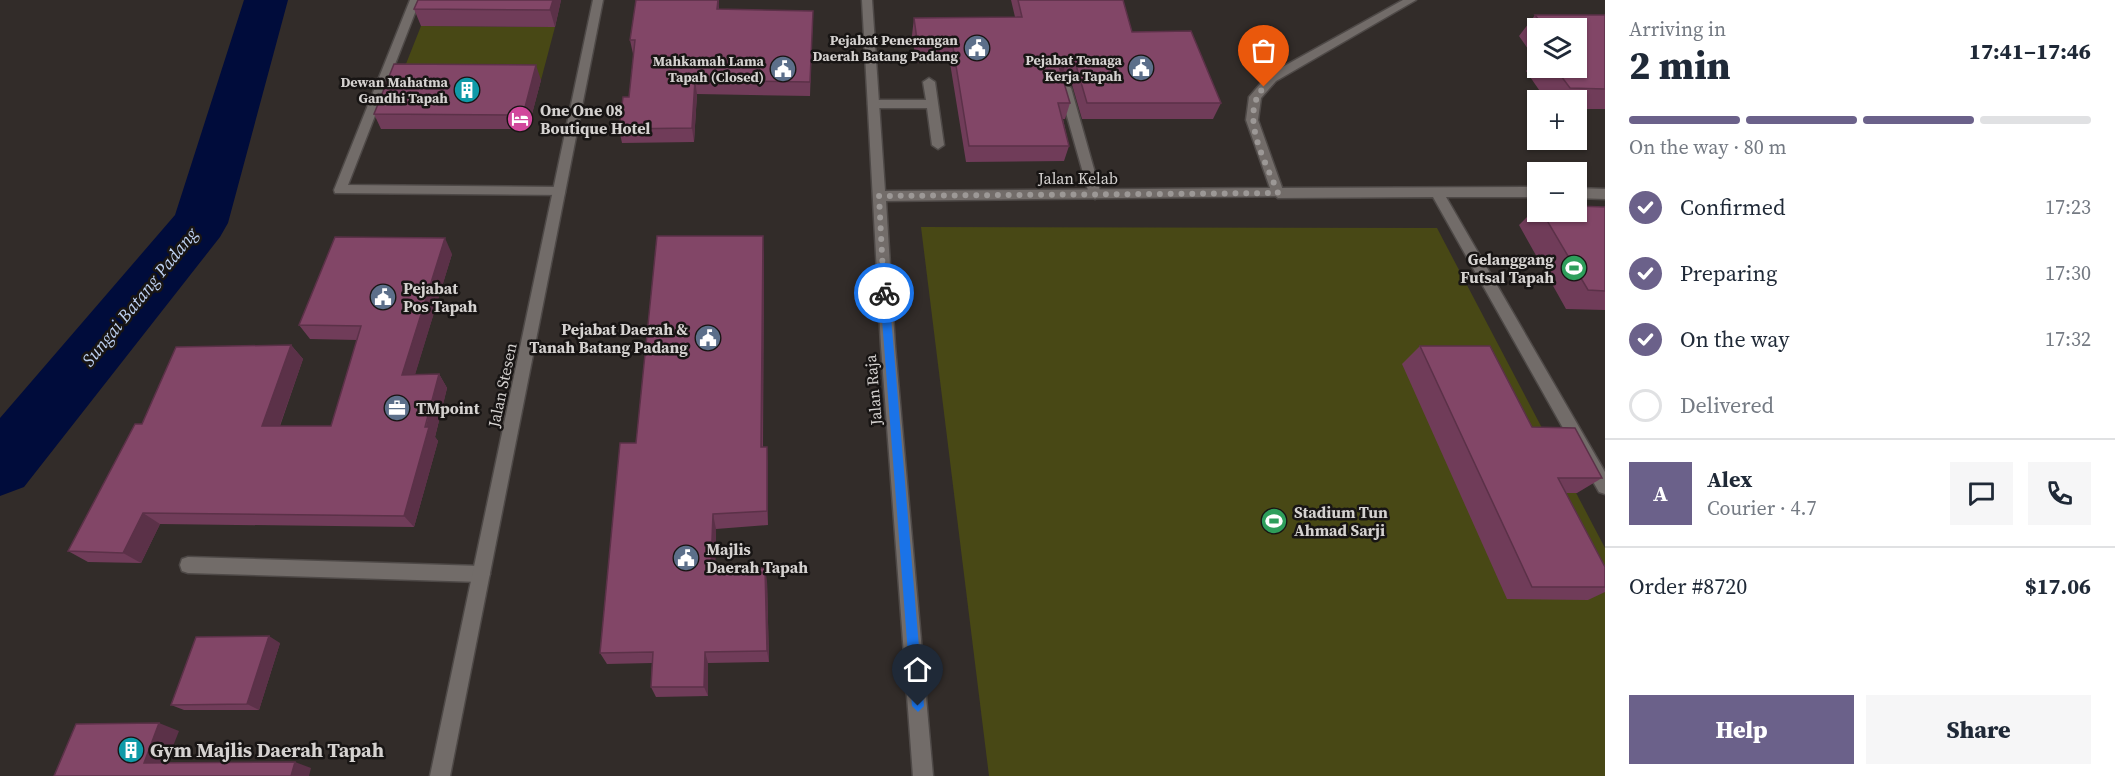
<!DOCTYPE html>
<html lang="en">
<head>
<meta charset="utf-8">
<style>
	:root { --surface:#fff; --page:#f6f6f7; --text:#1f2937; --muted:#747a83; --line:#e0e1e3; --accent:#6b618a }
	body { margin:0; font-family:"Source Serif 4",serif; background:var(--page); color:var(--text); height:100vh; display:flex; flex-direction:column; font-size:22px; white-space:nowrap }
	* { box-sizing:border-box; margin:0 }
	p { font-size:20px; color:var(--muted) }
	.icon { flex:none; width:33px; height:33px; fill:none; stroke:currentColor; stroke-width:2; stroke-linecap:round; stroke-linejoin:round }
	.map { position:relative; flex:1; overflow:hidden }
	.sheet { display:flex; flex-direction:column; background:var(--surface); width:510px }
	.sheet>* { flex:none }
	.fabs { position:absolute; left:1527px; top:18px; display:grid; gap:12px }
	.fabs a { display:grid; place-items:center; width:60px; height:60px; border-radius:0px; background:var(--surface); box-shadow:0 2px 4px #0004; font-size:30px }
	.pin { position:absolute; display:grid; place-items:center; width:51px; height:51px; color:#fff; margin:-62px -26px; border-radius:50% 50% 50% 0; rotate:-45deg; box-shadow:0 0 6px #0007 }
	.pin .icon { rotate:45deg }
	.courier { position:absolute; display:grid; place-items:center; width:60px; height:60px; margin:-30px; border:4px solid #1a73e8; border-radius:50%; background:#fff; color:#222; box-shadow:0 2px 8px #0007 }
	.summary em { font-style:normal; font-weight:800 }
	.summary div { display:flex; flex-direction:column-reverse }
	.summary { display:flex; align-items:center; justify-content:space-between; height:102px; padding:0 24px }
	h1 { font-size:39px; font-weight:800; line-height:45px }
	.bar { display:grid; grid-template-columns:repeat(4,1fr); gap:9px 6px; align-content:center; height:72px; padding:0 24px }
	.bar i { height:8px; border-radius:4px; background:var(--line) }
	.bar .on { background:var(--accent) }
	.bar p { grid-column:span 4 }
	.line { display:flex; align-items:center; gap:15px; padding:0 24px; border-top:2px solid var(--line) }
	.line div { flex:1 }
	.round { display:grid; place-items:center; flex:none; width:63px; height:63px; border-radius:0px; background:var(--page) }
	ol { padding:0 24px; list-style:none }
	li { display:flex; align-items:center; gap:18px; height:66px }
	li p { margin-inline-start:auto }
	li .icon { padding:6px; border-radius:50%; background:var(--accent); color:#fff; stroke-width:4 }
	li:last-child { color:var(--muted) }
	li i { width:33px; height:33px; border:3px solid var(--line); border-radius:50% }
	.cta { display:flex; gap:12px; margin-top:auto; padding:12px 24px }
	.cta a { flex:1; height:69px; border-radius:0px; background:var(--accent); color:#fff; font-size:24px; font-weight:800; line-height:69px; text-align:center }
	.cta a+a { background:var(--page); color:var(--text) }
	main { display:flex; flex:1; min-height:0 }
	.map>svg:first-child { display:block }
	.green { fill:#484815 }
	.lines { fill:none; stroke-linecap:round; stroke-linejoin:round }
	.river { fill:#000c3b; fill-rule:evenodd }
	.service-casing { stroke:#4e4947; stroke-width:3 }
	.minor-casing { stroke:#4e4947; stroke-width:3 }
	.tertiary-casing { stroke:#4e4947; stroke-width:3 }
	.secondary-casing { stroke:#4e4947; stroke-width:3 }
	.service { fill:#726c69; fill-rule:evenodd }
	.minor { fill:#726c69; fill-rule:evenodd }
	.tertiary { fill:#726c69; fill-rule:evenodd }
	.secondary { fill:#726c69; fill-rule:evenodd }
	.wall { fill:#703c59; fill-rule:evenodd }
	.shaded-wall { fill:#5b3148 }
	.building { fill:#824667; stroke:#5b3148; stroke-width:1.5 }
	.route { fill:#1a73e8 }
	.done { stroke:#9c9896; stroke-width:6; stroke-dasharray:0 10.8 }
	.labels { text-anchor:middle; stroke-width:5; stroke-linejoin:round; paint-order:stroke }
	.far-poi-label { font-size:14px; font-weight:bold; fill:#d5d2d0; stroke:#181514; text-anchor:end }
	.poi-label { font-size:16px; font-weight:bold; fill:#d5d2d0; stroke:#181514; text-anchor:start }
	.street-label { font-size:16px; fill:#d5d2d0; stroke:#181514 }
	.water-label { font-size:18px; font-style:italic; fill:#bdd0f0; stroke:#181514 }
	.near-poi-label { font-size:20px; font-weight:bold; fill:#d5d2d0; stroke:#181514; text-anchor:start }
</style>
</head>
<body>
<main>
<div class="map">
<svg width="1605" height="776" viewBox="0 0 1605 776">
	<rect width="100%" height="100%" fill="#322c29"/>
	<path class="green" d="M 421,26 L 555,27 L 541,80 L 400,79 Z
		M 921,227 L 1437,228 L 1605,548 L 1605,776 L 989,776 Z"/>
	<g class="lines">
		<path class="river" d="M 244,0 L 288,0 L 228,223 L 220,237 L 24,487 L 0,496 L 0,418 L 175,215 Z"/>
		<g class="service-casing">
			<path id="service" d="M 410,0 L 420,0 L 348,185 L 559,187 L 565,192 L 564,195 L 335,193 L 334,190 Z
				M 929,78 L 935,82 L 944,145 L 938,149 L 932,145 L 927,108 L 874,108 L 868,104 L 874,100 L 926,100 L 923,82 Z
				M 1065,84 L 1071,88 L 1101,194 L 1095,199 L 1089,194 L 1059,88 Z
				M 188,557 L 481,566 L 487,568 L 490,574 L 487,580 L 481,582 L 188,573 L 182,571 L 180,565 L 182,559 Z"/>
		</g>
		<g class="minor-casing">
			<path id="minor" d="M 1538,187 L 1538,197 L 1446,197 L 1605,472 L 1605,494 L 1599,492 L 1433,197 L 1278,198 L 1272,193 L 1278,188 Z
				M 1576,188 L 1605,189 L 1605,199 L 1576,198 Z"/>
		</g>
		<g class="tertiary-casing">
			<path id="tertiary" d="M 862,0 L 872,0 L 885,191 L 1270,188 L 1246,120 L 1249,97 L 1268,75 L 1403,0 L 1416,0 L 1276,81 L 1261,98 L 1258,120 L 1284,193 L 1283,196 L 886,201 L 895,346 L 933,776 L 913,776 L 881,346 Z"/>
		</g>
		<g class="secondary-casing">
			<path id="secondary" d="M 593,0 L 603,0 L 450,776 L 430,776 Z"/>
		</g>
		<use href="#service" class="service"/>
		<use href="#minor" class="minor"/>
		<use href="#tertiary" class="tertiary"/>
		<use href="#secondary" class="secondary"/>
	</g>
	<path class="wall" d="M 418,0 L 561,0 L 555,27 L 421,26 L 414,9 Z
		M 1011,0 L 1123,0 L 1132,32 L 1221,103 L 1213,119 L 1082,119 L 1071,81 L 1062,77 L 1070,103 L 1065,119 L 1063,119 L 1069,146 L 1064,161 L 966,162 L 950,63 L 916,63 L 912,35 L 914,18 L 1015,17 Z
		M 719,4 L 719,9 L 813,11 L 810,96 L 697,94 L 694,142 L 622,143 L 619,129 L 629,97 L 634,54 L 633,54 L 630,40 Z
		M 1535,15 L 1605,15 L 1605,109 L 1576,109 L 1576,100 L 1546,100 L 1526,71 L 1535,59 L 1519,36 ZM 1538,28 L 1576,28 L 1576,68 L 1538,68 Z
		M 541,80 L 528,129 L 381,129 L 374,114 Z
		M 1538,206 L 1538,212 L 1576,212 L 1605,207 L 1605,310 L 1566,309 L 1519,225 Z
		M 452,254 L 415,374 L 439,374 L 447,388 L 435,437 L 438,441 L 414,527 L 160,524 L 141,563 L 88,562 L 68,551 L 142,424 L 291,345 L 303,359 L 280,426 L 331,426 L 357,340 L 310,339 L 299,325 Z
		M 764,255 L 763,447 L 768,463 L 768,525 L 716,529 L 715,567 L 767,581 L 769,662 L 708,663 L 708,696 L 656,697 L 651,687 L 652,663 L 607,664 L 600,653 Z
		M 1420,346 L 1602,478 L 1577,493 L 1566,493 L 1605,567 L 1605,592 L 1588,600 L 1507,599 L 1402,364 Z
		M 280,643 L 259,710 L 184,710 L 171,705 Z"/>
	<path class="shaded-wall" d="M 553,0 L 561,0 L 555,27 L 550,10 Z
		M 718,0 L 719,0 L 719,4 L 718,23 L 717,9 Z
		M 1067,60 L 1062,76 L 1059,66 Z
		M 536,65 L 541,80 L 528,129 L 523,115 Z
		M 695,80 L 697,94 L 694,142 L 692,128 Z
		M 763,236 L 764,255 L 762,463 L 761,447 Z
		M 445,238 L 452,254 L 411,388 L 402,375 Z
		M 291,345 L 303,359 L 275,439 L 262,426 Z
		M 439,374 L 447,388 L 435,437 L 438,441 L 414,527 L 404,516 Z
		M 767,447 L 768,463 L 768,525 L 767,511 Z
		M 143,513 L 160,524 L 141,563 L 123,553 Z
		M 713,514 L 716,529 L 715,581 L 711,567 Z
		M 765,568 L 767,581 L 769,662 L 767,651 Z
		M 269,636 L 280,643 L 259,710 L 247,704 Z
		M 705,652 L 708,663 L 708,696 L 704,687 Z
		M 159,723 L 179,731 L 164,769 L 144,763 Z
		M 295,762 L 311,768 L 309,776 L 291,776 Z"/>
	<path class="building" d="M 418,0 L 553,0 L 550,10 L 414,9 Z
		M 636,0 L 718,0 L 717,9 L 813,11 L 810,82 L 695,80 L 692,128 L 619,129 L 623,97 L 629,97 L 635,40 L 630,40 Z
		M 1018,0 L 1123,0 L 1132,32 L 1191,31 L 1221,103 L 1087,103 L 1076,65 L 1067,60 L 1059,66 L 1070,103 L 1058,103 L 1069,146 L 969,146 L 953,47 L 918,47 L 914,18 L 1022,17 Z
		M 1535,15 L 1605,15 L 1605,89 L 1570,88 L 1555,68 L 1576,68 L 1576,28 L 1545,28 Z
		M 394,64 L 536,65 L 523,115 L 374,114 Z
		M 1576,206 L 1605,207 L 1605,291 L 1588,290 L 1542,212 L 1576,212 Z
		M 657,236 L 763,236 L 761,447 L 767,447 L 767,511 L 713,514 L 711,567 L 765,568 L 767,651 L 705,652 L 704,687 L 651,687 L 653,652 L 600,653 L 620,443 L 636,443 Z
		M 335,237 L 445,238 L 402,375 L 439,374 L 425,427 L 429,427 L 404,516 L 143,513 L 123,553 L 68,551 L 135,424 L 142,424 L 176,347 L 291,345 L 262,426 L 331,426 L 361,326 L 299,325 Z
		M 1420,346 L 1490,346 L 1532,427 L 1575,428 L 1602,478 L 1558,478 L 1605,567 L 1605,587 L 1532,587 Z
		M 269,636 L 247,704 L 171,705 L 196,637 Z
		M 159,723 L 144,763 L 295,762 L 291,776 L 54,776 L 76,724 Z"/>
	<path class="route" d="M 884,290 L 889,293 L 924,706 L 918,712 L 912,706 L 880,293 Z"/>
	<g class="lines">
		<path class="done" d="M 884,293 L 879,196 L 1278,193 C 1266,162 1238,116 1264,87"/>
	</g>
	<defs>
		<g id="civic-disc" transform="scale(1.35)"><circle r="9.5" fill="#5c6f8a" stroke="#181514"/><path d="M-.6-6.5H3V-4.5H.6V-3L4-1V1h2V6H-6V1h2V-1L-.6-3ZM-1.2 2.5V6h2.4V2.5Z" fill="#fff"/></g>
		<g id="building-disc" transform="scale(1.35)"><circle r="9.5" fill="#0f9aa8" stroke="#181514"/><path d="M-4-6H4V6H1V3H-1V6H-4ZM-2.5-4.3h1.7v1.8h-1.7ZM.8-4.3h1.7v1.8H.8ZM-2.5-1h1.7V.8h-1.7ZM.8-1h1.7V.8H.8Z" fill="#fff"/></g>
		<g id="hotel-disc" transform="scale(1.35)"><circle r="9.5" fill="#d1479c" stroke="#181514"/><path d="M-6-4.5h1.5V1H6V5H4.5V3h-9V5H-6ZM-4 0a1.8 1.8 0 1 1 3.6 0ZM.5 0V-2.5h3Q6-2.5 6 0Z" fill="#fff"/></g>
		<g id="stadium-disc" transform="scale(1.35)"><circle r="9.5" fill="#2e9e5b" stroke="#181514"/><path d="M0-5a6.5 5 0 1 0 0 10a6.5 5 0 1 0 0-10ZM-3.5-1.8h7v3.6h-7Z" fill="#fff"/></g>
		<g id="office-disc" transform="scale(1.35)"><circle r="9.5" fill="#5c6f8a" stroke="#181514"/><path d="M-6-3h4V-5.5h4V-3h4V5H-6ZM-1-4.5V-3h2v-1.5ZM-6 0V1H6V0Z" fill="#fff"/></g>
	</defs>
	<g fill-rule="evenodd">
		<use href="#civic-disc" x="977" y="48"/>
		<use href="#civic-disc" x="1141" y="68"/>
		<use href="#civic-disc" x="783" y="69"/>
		<use href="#building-disc" x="467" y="90"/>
		<use href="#hotel-disc" x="520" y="119"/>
		<use href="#stadium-disc" x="1574" y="268"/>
		<use href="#civic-disc" x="383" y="297"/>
		<use href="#civic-disc" x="708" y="338"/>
		<use href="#office-disc" x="397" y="408"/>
		<use href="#stadium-disc" x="1274" y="521"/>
		<use href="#civic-disc" x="686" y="558"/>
		<use href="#building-disc" x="131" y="750"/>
	</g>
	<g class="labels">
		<g class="far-poi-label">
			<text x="958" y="45">Pejabat Penerangan<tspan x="958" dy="16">Daerah Batang Padang</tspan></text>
			<text x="1122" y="65">Pejabat Tenaga<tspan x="1122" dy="16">Kerja Tapah</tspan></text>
			<text x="764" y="66">Mahkamah Lama<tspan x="764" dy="16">Tapah (Closed)</tspan></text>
			<text x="448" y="87">Dewan Mahatma<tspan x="448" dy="16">Gandhi Tapah</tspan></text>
		</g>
		<g class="poi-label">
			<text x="540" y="116">One One 08<tspan x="540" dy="18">Boutique Hotel</tspan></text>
			<text x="1554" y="265" text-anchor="end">Gelanggang<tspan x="1554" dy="18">Futsal Tapah</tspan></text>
			<text x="403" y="294">Pejabat<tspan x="403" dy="18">Pos Tapah</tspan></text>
			<text x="688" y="335" text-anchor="end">Pejabat Daerah &amp;<tspan x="688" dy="18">Tanah Batang Padang</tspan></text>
			<text x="416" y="414">TMpoint</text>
			<text x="1294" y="518">Stadium Tun<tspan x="1294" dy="18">Ahmad Sarji</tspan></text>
			<text x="706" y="555">Majlis<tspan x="706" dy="18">Daerah Tapah</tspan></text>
		</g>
		<g class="street-label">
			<text x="1078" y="184">Jalan Kelab</text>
			<text transform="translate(502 385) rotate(-78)" y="6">Jalan Stesen</text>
			<text transform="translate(873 390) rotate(-95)" y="6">Jalan Raja</text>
		</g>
		<g class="water-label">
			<text transform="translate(140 297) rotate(-51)" y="6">Sungai Batang Padang</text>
		</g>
		<g class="near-poi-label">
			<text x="150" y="757">Gym Majlis Daerah Tapah</text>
		</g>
	</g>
</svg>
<div class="fabs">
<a><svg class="icon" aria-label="layers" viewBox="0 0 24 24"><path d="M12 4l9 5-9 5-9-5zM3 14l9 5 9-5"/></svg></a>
<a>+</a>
<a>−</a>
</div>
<div class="pin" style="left:1264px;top:87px;background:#ea580c"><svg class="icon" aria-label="bag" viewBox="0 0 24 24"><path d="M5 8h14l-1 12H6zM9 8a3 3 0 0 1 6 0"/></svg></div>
<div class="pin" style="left:918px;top:706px;background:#1f2937"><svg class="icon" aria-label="home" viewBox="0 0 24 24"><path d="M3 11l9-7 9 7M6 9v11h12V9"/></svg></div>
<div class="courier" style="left:884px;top:293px"><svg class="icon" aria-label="bike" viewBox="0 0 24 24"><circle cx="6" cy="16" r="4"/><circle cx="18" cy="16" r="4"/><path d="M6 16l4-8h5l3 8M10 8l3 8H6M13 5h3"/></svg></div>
</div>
<section class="sheet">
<div class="summary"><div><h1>2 min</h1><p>Arriving in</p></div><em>17:41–17:46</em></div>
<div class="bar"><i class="on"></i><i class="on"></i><i class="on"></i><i></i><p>On the way · 80 m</p></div>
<ol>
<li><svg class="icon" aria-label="check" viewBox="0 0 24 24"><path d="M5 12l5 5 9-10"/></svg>Confirmed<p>17:23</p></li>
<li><svg class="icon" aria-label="check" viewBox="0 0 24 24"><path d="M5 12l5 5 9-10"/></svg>Preparing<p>17:30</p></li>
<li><svg class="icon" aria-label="check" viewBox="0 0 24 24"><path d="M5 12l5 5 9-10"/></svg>On the way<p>17:32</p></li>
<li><i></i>Delivered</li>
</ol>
<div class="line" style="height:108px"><b class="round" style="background:var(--accent);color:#fff">A</b><div><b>Alex</b><p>Courier · 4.7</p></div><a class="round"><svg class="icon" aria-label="chat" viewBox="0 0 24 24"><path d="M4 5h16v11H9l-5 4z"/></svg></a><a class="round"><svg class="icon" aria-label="phone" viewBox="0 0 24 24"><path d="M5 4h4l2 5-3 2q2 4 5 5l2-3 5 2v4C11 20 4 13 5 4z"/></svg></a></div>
<div class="line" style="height:78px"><div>Order #8720</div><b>$17.06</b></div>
<div class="cta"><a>Help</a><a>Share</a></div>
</section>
</main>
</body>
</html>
